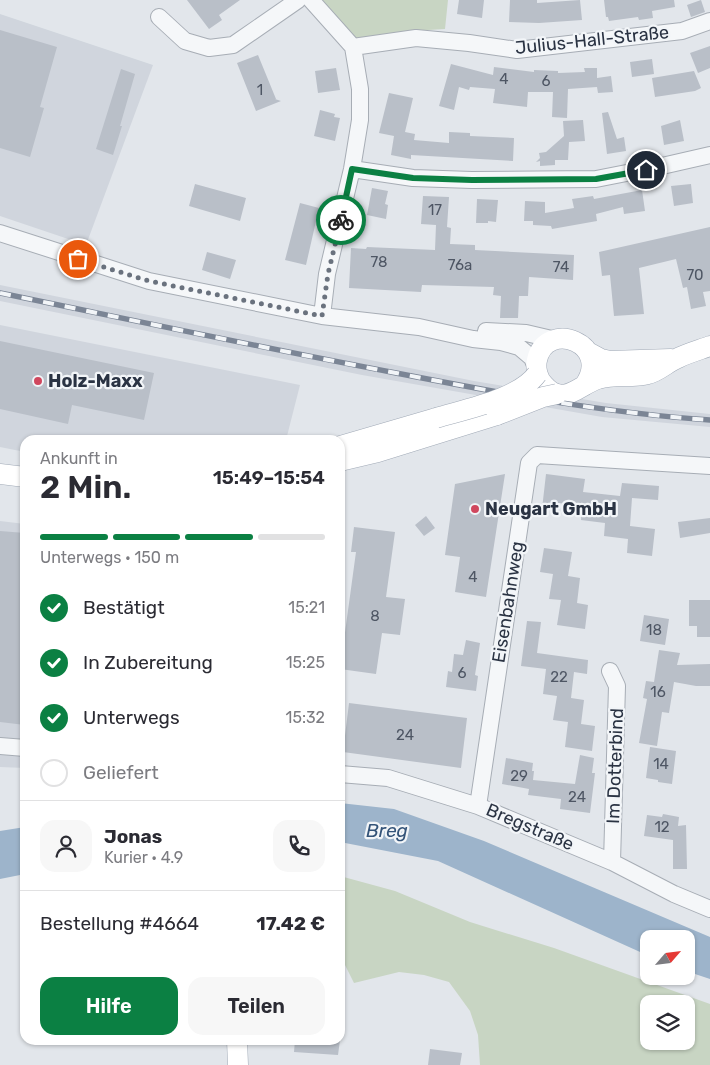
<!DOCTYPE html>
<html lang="de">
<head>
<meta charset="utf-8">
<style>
	:root { --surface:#fff; --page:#f7f7f7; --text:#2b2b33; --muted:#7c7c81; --line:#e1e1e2; --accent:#0b8043 }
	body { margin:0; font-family:Rubik,sans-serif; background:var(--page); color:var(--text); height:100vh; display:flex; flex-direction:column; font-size:19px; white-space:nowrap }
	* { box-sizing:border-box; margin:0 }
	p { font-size:16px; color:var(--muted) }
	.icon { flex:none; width:28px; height:28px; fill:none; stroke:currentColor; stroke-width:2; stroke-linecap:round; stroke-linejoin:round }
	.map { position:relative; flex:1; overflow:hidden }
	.sheet { position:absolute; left:20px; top:435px; width:325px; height:610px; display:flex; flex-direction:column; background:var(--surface); border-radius:15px; box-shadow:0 1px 4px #0004 }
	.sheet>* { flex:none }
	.needle { width:32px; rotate:62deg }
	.tools { position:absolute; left:640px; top:930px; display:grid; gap:10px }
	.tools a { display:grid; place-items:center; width:55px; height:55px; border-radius:10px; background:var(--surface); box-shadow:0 1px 4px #0004; font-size:25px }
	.pin { position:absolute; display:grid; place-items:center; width:42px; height:42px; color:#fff; margin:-21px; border:2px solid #fff; border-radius:50%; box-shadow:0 1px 5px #0007 }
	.courier { position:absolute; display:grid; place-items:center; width:50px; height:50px; margin:-25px; border:4px solid #0b8043; border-radius:50%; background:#fff; color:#222; box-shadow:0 1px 6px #0007 }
	.overview em { font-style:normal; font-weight:600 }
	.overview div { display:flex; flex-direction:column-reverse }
	.overview { display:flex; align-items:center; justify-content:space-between; height:85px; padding:0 20px }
	h1 { font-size:32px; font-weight:600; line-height:38px }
	.bar { display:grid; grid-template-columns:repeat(4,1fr); gap:8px 5px; align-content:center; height:60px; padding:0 20px }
	.bar i { height:6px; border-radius:4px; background:var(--line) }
	.bar .current { background:var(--accent) }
	.bar p { grid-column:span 4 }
	.line { display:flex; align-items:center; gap:12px; padding:0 20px; border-top:1px solid var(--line) }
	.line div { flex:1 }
	.round { display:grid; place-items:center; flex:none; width:52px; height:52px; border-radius:15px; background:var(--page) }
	ol { padding:0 20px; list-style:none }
	li { display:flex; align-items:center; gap:15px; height:55px }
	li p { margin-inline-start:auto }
	li .icon { padding:5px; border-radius:50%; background:var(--accent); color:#fff; stroke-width:4 }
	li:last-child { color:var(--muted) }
	li i { width:28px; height:28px; border:2px solid var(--line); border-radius:50% }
	.cta { display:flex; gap:10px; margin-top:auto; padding:10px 20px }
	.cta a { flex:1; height:58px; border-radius:15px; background:var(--accent); color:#fff; font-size:20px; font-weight:600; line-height:58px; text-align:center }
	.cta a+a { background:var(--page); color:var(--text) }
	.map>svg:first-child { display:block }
	.built { fill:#d0d5dd }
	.green { fill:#c8d5c3; fill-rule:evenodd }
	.water { fill:#9db4cb }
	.building { fill:#b9bfc8 }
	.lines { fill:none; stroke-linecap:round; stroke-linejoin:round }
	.minor-casing { stroke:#a7adb5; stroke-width:18 }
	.major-casing { stroke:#a1aab7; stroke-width:21 }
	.minor { stroke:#f5f7f9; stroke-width:16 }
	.major { stroke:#fff; stroke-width:20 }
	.rail-casing { stroke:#7b8595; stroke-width:5.5 }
	.rail { stroke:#f2f5f8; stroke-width:4; stroke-dasharray:11; stroke-linecap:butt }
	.major-bridge-casing { stroke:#a1aab7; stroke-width:21; stroke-linecap:butt }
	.major-bridge { stroke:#fff; stroke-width:20 }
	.done { stroke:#6a727e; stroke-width:5; stroke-dasharray:0 9 }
	.route { stroke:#0b8043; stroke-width:6 }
	.poi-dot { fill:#d0475e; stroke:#f2f5f8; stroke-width:2 }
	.labels { text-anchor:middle; stroke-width:4.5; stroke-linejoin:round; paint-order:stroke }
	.number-label { font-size:15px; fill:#4e5664 }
	.street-label { font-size:18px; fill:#2a3343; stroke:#f2f5f8 }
	.poi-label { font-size:18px; font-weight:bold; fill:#2a3343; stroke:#f2f5f8; text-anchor:start }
	.water-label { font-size:19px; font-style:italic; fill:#335378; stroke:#f2f5f8 }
</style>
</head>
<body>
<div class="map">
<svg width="710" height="1065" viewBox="0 0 710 1065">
	<rect width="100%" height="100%" fill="#e2e6eb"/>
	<path class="built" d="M 0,14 L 153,65 L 86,245 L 0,216 Z
		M 0,285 L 474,381 L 606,403 L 710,414 L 710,427 L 602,417 L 362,375 L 0,301 Z
		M 0,325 L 300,385 L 286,440 L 25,440 L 25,452 L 0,447 Z
		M 0,521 L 25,524 L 25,768 L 0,767 Z"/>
	<path class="green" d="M 319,0 L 448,0 L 445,29 L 411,31 L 354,39 Z
		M 340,876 L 395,891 L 470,922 L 554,948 L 710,1004 L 710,1065 L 480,1065 L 478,1035 L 470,1011 L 449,982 L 424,975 L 399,972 L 354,983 L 340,955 ZM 649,1004 L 686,1004 L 686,1041 L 649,1041 Z"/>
	<path class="water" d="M 340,803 L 394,809 L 484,841 L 710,937 L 710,979 L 686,971 L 686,939 L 649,939 L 649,956 L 438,861 L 340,842 Z
		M 25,827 L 25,874 L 0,879 L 0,831 Z"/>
	<path class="building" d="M 187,0 L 240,0 L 219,15 L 222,20 L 209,29 Z
		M 459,0 L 484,0 L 482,18 L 457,14 Z
		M 510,0 L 537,0 L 537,3 L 580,0 L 582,20 L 539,23 L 509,22 Z
		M 604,0 L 674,0 L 675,7 L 652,11 L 653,18 L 639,20 L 638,17 L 609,21 L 608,17 L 606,17 Z
		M 701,0 L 705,12 L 691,17 L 687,5 Z
		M 0,30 L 57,47 L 40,107 L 44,108 L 30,157 L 0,148 Z
		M 710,46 L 710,68 L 698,73 L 690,53 Z
		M 258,55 L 276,99 L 275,99 L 281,101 L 256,111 L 237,63 Z
		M 652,59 L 654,74 L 632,77 L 630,62 Z
		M 451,64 L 493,75 L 494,67 L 534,72 L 534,70 L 558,71 L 558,73 L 585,72 L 584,68 L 597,68 L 597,78 L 611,76 L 613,92 L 598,93 L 597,87 L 568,89 L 567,118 L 552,117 L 553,92 L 528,92 L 527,107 L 493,103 L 495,89 L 470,87 L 469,90 L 459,87 L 454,110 L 439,106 Z
		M 336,68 L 340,90 L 318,93 L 315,71 Z
		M 121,69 L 135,74 L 120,126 L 122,126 L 113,155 L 96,149 Z
		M 694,71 L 701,88 L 695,91 L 655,97 L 652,78 Z
		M 389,93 L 413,98 L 405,132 L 415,134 L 414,140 L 449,143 L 449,132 L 470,133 L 470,136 L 514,138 L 513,161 L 411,155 L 411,159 L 391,155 L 394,136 L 379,133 Z
		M 320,110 L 335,114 L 334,117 L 340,118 L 335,141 L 314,136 Z
		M 608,112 L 617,139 L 624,137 L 626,151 L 607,154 L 602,113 Z
		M 583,120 L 585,141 L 569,142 L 568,160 L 555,160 L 555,165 L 540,166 L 540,161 L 536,162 L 540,158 L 539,153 L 546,152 L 564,136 L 563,121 Z
		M 680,120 L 684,141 L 664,145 L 661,126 Z
		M 195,184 L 246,198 L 240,221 L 189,206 Z
		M 691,184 L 693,203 L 674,206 L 671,186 Z
		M 372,188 L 388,191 L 385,204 L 388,205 L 386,219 L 367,215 Z
		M 642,190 L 645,211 L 624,214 L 623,207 L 596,214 L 597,221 L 552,229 L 551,226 L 533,225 L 533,221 L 524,221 L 525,201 L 545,202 L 545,213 L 574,208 L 572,199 L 593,196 L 594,199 Z
		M 423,196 L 449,197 L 447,227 L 451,228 L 450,244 L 475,245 L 475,250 L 574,255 L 573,280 L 529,277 L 528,296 L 519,296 L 518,318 L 500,318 L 501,296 L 493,295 L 494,287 L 422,285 L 421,292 L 349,288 L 351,248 L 366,249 L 367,247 L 435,250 L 436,225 L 421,224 Z
		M 477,199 L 498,200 L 496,222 L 488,221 L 488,223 L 476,223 Z
		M 300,203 L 319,208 L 306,265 L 285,260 Z
		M 710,227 L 710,291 L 703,292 L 706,306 L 691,309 L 687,287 L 683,288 L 676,259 L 639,268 L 644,314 L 614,316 L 610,275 L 602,276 L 599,252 Z
		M 207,252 L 236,260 L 230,279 L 202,270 Z
		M 0,341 L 154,373 L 144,420 L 72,405 L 68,424 L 0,409 Z
		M 505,474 L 486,597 L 455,592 L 460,557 L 445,555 L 455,484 Z
		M 546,474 L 585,479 L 583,492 L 620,496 L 622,483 L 659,486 L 658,500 L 632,498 L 630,526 L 655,529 L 652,556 L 627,553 L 628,539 L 604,536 L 605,523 L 581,520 L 582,505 L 558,503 L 557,511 L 542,509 Z
		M 426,516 L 435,528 L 424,536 L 415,525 Z
		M 710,518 L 710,533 L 680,538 L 678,522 Z
		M 354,527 L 395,532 L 386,597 L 405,599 L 400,635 L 382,633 L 376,674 L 340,669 L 356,552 L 351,552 Z
		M 0,531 L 25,533 L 25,725 L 0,722 Z
		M 544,548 L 572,552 L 568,576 L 580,578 L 577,603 L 588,605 L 585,629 L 557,625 L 561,600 L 549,599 L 553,574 L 540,572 Z
		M 689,600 L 710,600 L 710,637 L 697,637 L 697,626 L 689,626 Z
		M 644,615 L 669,619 L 665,645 L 640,641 Z
		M 527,621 L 541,622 L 537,653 L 588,660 L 587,674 L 574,672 L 571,698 L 584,700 L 581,724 L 595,726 L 592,751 L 565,747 L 568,722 L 553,720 L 557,696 L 543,694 L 546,669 L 521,666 Z
		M 466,640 L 480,643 L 475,675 L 478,676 L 476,691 L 446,687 L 448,671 L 452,672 L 454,654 L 463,655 Z
		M 659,650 L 680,653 L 677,665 L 710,664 L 710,686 L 696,686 L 674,682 L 669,713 L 662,712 L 657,746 L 639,743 L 647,699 L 643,698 L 646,681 L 654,682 Z
		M 349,703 L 467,718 L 461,768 L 343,752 Z
		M 650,747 L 676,751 L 672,784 L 658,782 L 658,780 L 646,778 Z
		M 580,755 L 594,758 L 592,773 L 595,773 L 590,813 L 560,809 L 561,799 L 528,795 L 529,789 L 502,784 L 506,758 L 533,763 L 532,771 L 534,771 L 533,780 L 575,784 Z
		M 663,814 L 679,817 L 678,826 L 686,825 L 687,869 L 673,869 L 673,840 L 644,836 L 647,815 L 662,817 Z
		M 295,1040 L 340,1040 L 338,1055 L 294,1052 Z
		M 430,1049 L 462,1053 L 460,1065 L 428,1065 Z"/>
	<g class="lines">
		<g class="minor-casing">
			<path id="minor" d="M 311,0 L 353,47 L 360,89 L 360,120 L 352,169 L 327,274 L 322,316
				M 159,17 L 185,41 L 209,48 L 233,45 L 298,0
				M 353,47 L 416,38 L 469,43 L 517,50 L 682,31 L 710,21
				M 352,169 L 413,178 L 472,180 L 596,179 L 662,166 L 710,155
				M 0,233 L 149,281 L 322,316 L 419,327 L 473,339 L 501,342 L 519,347 L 532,358 L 536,367
				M 486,331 L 526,333 L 556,340
				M 610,671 L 617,686 L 612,862
				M 0,746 L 25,748
				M 340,774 L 388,778 L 478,806 L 612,862 L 674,894 L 710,909
				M 478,806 L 529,463 L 537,455 L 710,466"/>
		</g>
		<g class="major-casing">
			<path id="major" d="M 588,352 L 601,359 L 610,361 L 671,359
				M 584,386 C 614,344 546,318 537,360 C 535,369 538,379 544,385 C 564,408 580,384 598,379 C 614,374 632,378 648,374 C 658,372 668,362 678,358 C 688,353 699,350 710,346
				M 340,446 L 436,418
				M 340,461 L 378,452 L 497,415
				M 0,474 L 25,477
				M 237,1040 L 238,1065"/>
		</g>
		<use href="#minor" class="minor"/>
		<use href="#major" class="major"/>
		<g class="rail-casing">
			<path id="rail" d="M 0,293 C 132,320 264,348 396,373 C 500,393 604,413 710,420"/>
		</g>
		<use href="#rail" class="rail"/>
		<g class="major-bridge-casing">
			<path id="major-bridge" d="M 497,415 L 543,397 L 557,394
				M 436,418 C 466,409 519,399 537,374"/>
		</g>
		<use href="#major-bridge" class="major-bridge"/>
	</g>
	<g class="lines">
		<path class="done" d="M 78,259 L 149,281 L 322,316 L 328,274 L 341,220"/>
		<path class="route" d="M 341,220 L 352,169 L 413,178 L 472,180 L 596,179 L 646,170"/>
	</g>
	<g class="poi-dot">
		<circle cx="38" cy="381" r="5"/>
		<circle cx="475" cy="509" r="5"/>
	</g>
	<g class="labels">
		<g class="number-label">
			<text x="504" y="84">4</text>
			<text x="546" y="86">6</text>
			<text x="260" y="95">1</text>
			<text x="435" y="215">17</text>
			<text x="379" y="267">78</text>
			<text x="460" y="270">76a</text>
			<text x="561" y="272">74</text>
			<text x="695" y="280">70</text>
			<text x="473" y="582">4</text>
			<text x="375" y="621">8</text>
			<text x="654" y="635">18</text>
			<text x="462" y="678">6</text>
			<text x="559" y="682">22</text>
			<text x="658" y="697">16</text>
			<text x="405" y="740">24</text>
			<text x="661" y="769">14</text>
			<text x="519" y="781">29</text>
			<text x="577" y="802">24</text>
			<text x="662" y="832">12</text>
		</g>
		<g class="street-label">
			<text transform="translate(592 40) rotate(-6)" y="6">Julius-Hall-Straße</text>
			<text transform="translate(508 602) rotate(-81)" y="6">Eisenbahnweg</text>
			<text transform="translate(615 766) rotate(-88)" y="6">Im Dotterbind</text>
			<text transform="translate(530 827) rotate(23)" y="6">Bregstraße</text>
		</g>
		<g class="poi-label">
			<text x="48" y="387">Holz-Maxx</text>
			<text x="485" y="515">Neugart GmbH</text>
		</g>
		<g class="water-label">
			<text x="387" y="837">Breg</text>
		</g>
	</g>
</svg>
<div class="tools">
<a><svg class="needle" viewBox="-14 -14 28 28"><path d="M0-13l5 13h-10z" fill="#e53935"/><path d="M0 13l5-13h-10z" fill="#7c7c81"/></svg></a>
<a><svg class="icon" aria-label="layers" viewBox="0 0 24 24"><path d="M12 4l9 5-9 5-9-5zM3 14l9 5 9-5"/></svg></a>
</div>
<div class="pin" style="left:78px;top:259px;background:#ea580c"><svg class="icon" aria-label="bag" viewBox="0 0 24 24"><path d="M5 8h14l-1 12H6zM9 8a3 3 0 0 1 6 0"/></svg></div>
<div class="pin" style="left:646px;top:170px;background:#1f2937"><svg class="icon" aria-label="home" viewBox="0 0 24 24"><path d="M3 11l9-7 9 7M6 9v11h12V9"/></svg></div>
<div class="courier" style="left:341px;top:220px"><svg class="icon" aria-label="bike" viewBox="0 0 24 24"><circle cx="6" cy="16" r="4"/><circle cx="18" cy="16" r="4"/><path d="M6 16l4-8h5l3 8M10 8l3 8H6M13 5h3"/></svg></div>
<section class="sheet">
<div class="overview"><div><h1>2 Min.</h1><p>Ankunft in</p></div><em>15:49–15:54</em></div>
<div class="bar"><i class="current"></i><i class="current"></i><i class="current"></i><i></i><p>Unterwegs · 150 m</p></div>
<ol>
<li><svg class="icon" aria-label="check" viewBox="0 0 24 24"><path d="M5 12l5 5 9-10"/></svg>Bestätigt<p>15:21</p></li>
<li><svg class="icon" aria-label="check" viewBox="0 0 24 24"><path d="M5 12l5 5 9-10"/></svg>In Zubereitung<p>15:25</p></li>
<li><svg class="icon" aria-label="check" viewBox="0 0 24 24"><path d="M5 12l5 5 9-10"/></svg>Unterwegs<p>15:32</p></li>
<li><i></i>Geliefert</li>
</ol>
<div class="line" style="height:90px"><a class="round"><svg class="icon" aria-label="person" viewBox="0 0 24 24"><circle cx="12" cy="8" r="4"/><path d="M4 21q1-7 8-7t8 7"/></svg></a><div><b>Jonas</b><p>Kurier · 4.9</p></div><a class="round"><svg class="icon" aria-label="phone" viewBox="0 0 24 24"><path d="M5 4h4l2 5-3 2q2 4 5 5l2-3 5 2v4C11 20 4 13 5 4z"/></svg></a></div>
<div class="line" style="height:65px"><div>Bestellung #4664</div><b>17.42 €</b></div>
<div class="cta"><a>Hilfe</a><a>Teilen</a></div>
</section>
</div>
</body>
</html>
